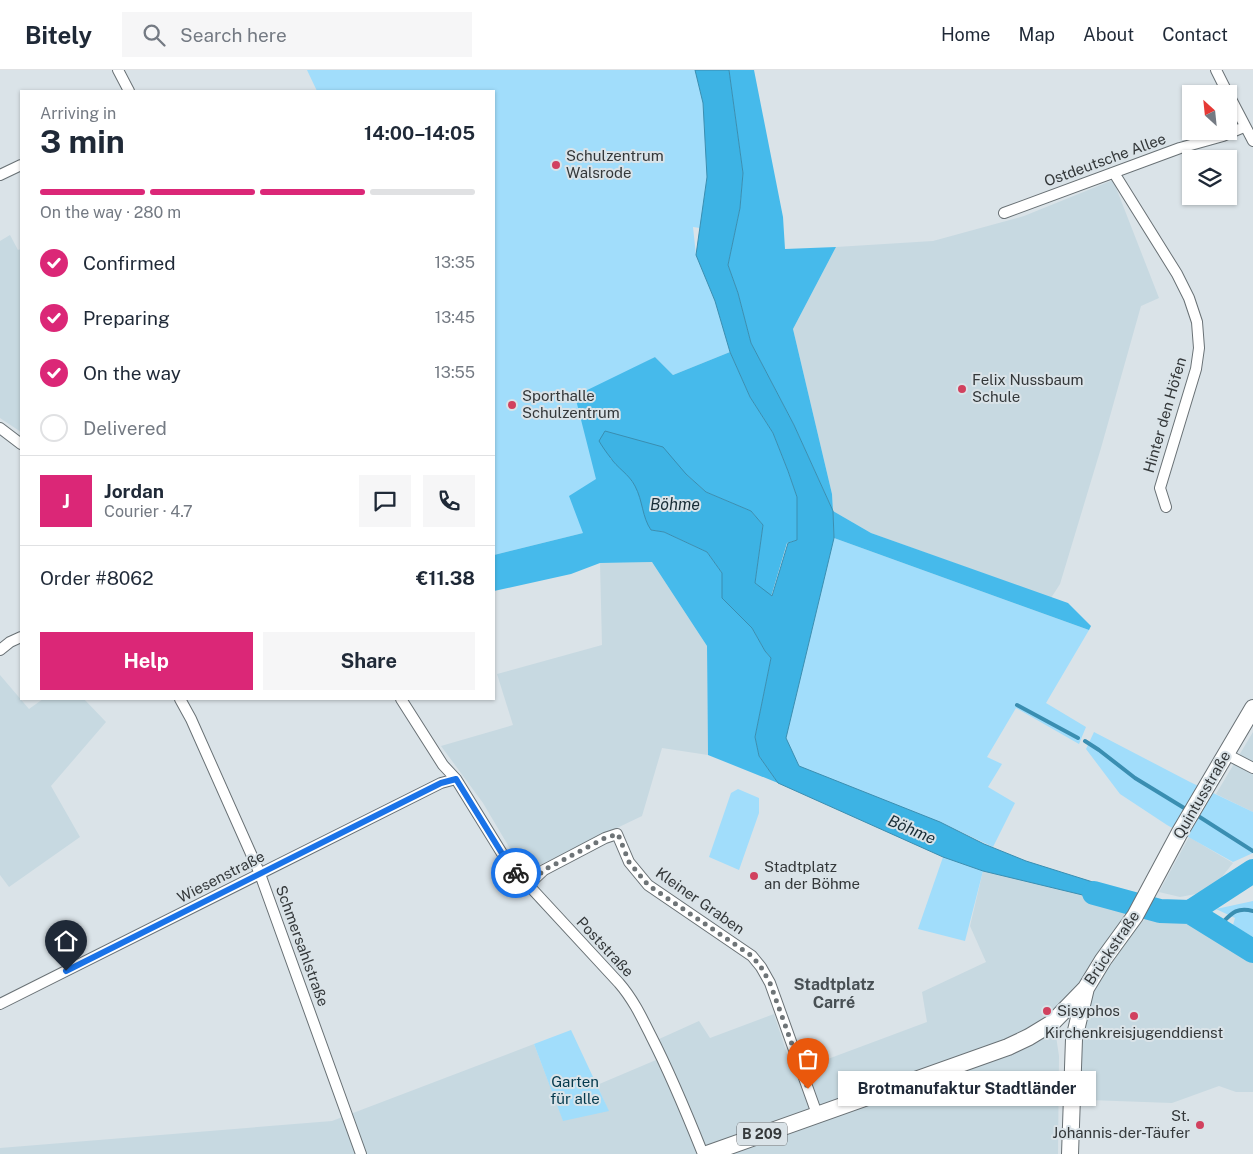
<!DOCTYPE html>
<html lang="en">
<head>
<meta charset="utf-8">
<style>
	:root { --surface:#fff; --page:#f6f6f7; --text:#1f2937; --muted:#747a83; --line:#e0e1e3; --accent:#db2777 }
	body { margin:0; font-family:"Public Sans",sans-serif; background:var(--page); color:var(--text); height:100vh; display:flex; flex-direction:column; font-size:19px; white-space:nowrap }
	* { box-sizing:border-box; margin:0 }
	p { font-size:16px; color:var(--muted) }
	.icon { flex:none; width:28px; height:28px; fill:none; stroke:currentColor; stroke-width:2; stroke-linecap:round; stroke-linejoin:round }
	.map { position:relative; flex:1; overflow:hidden }
	.details { position:absolute; left:20px; top:20px; width:475px; height:610px; display:flex; flex-direction:column; background:var(--surface); border-radius:0px; box-shadow:0 1px 4px #0004 }
	.details>* { flex:none }
	.needle { width:32px; rotate:333deg }
	.controls { position:absolute; left:1182px; top:15px; display:grid; gap:10px }
	.controls a { display:grid; place-items:center; width:55px; height:55px; border-radius:0px; background:var(--surface); box-shadow:0 1px 4px #0004; font-size:25px }
	.pin { position:absolute; display:grid; place-items:center; width:42px; height:42px; color:#fff; margin:-51px -21px; border-radius:50% 50% 50% 0; rotate:-45deg; box-shadow:0 0 5px #0007 }
	.pin .icon { rotate:45deg }
	.courier { position:absolute; display:grid; place-items:center; width:50px; height:50px; margin:-25px; border:4px solid #1a73e8; border-radius:50%; background:#fff; color:#222; box-shadow:0 1px 6px #0007 }
	.bubble { position:absolute; height:35px; border-radius:0px; background:var(--surface); box-shadow:0 1px 4px #0004; font-size:16px; font-weight:700; line-height:35px; text-align:center }
	.head em { font-style:normal; font-weight:700 }
	.head div { display:flex; flex-direction:column-reverse }
	.head { display:flex; align-items:center; justify-content:space-between; height:85px; padding:0 20px }
	h1 { font-size:32px; font-weight:700; line-height:38px }
	.bar { display:grid; grid-template-columns:repeat(4,1fr); gap:8px 5px; align-content:center; height:60px; padding:0 20px }
	.bar i { height:6px; border-radius:4px; background:var(--line) }
	.bar .current { background:var(--accent) }
	.bar p { grid-column:span 4 }
	.line { display:flex; align-items:center; gap:12px; padding:0 20px; border-top:1px solid var(--line) }
	.line div { flex:1 }
	.round { display:grid; place-items:center; flex:none; width:52px; height:52px; border-radius:0px; background:var(--page) }
	ol { padding:0 20px; list-style:none }
	li { display:flex; align-items:center; gap:15px; height:55px }
	li p { margin-inline-start:auto }
	li .icon { padding:5px; border-radius:50%; background:var(--accent); color:#fff; stroke-width:4 }
	li:last-child { color:var(--muted) }
	li i { width:28px; height:28px; border:2px solid var(--line); border-radius:50% }
	.cta { display:flex; gap:10px; margin-top:auto; padding:10px 20px }
	.cta a { flex:1; height:58px; border-radius:0px; background:var(--accent); color:#fff; font-size:20px; font-weight:700; line-height:58px; text-align:center }
	.cta a+a { background:var(--page); color:var(--text) }
	header { display:flex; align-items:center; gap:30px; box-sizing:border-box; height:70px; padding:0 25px; background:var(--surface); border-bottom:1px solid var(--line) }
	header strong { font-size:24px }
	nav { display:flex; gap:28px; margin-inline-start:auto; font-size:18px }
	.search { width:350px; height:45px; background:var(--page); display:flex; align-items:center; gap:12px; box-sizing:border-box; padding:0 18px; border-radius:0px; color:var(--muted); font-size:19px }
	.map>svg:first-child { display:block }
	.built { fill:#c7d9e1 }
	.green { fill:#a1ddfb }
	.forest { fill:#46baeb }
	.water { fill:#3db3e4; stroke:#3a8eb1 }
	.lines { fill:none; stroke-linecap:round; stroke-linejoin:round }
	.stream { stroke:#3a8eb1; stroke-width:4 }
	.river { stroke:#3db3e4; stroke-width:24 }
	.street-casing { stroke:#697175; stroke-width:12 }
	.primary-casing { stroke:#697175; stroke-width:18 }
	.street { stroke:#fff; stroke-width:10 }
	.primary { stroke:#fff; stroke-width:16 }
	.done { stroke:#6e7477; stroke-width:5; stroke-dasharray:0 9 }
	.route { stroke:#1a73e8; stroke-width:6 }
	.poi-dot { fill:#d1415e; stroke:#dae3e8; stroke-width:2 }
	.labels { text-anchor:middle; stroke-width:4; stroke-linejoin:round; paint-order:stroke }
	.shield { fill:#dae3e8; stroke:#666b6e; stroke-width:1 }
	.shield-label { font-size:14px; font-weight:bold; fill:#34383a }
	.poi-label { font-size:15px; fill:#34383a; stroke:#dae3e8; text-anchor:start }
	.street-label { font-size:15px; fill:#34383a; stroke:#dae3e8 }
	.park-label { font-size:15px; fill:#04394d; stroke:#dae3e8 }
	.water-label { font-size:16px; font-style:italic; fill:#192d36; stroke:#dae3e8 }
	.neighbourhood-label { font-size:16px; font-weight:bold; fill:#485054; stroke:#dae3e8 }
</style>
</head>
<body>
<header>
<strong>Bitely</strong>
<div class="search"><svg class="icon" aria-label="search" viewBox="0 0 24 24"><circle cx="10" cy="10" r="6"/><path d="M15 15l6 6"/></svg>Search here</div>
<nav><a>Home</a><a>Map</a><a>About</a><a>Contact</a></nav>
</header>
<div class="map">
<svg width="1253" height="1084" viewBox="0 0 1253 1084">
	<rect width="100%" height="100%" fill="#dae3e8"/>
	<path class="built" d="M 1113,110 L 1159,228 L 1141,236 L 1101,378 L 1060,514 L 1051,528 L 871,463 L 833,441 L 832,424 L 793,259 L 836,177 L 933,171 L 1024,146 Z
		M 10,165 L 18,180 L 21,179 L 21,362 L 0,348 L 0,171 Z
		M 652,492 L 707,576 L 708,685 L 662,678 L 642,746 L 527,801 L 509,777 L 483,733 L 441,676 L 513,655 L 497,604 L 602,575 L 600,493 Z
		M 0,605 L 29,639 L 43,629 L 84,629 L 106,652 L 51,716 L 80,767 L 9,817 L 0,805 Z
		M 1253,662 L 1253,742 L 1216,724 Z
		M 1189,767 L 1233,793 L 1217,813 L 1201,823 L 1180,827 L 1159,822 Z
		M 983,801 L 1124,835 L 1124,847 L 1074,926 L 1059,944 L 1056,966 L 1059,986 L 1058,1084 L 0,1084 L 0,1078 L 332,1051 L 534,974 L 563,1050 L 608,1040 L 597,1015 L 656,990 L 648,974 L 699,951 L 710,968 L 774,944 L 793,1002 L 927,952 L 922,922 L 986,892 L 970,856 Z
		M 1147,847 L 1182,849 L 1197,854 L 1253,891 L 1253,1022 L 1236,1022 L 1219,1016 L 1172,1033 L 1089,1030 L 1079,990 L 1080,967 L 1094,912 L 1117,878 Z"/>
	<path class="green" d="M 307,0 L 695,0 L 703,33 L 707,107 L 700,158 L 693,157 L 696,185 L 715,231 L 730,282 L 673,305 L 655,287 L 617,307 L 597,409 L 583,463 L 494,485 L 494,21 L 317,21 Z
		M 834,468 L 1089,560 L 1046,633 L 1086,657 L 1079,674 L 1016,638 L 987,687 L 1002,694 L 988,717 L 1015,733 L 993,777 L 940,752 L 799,696 L 786,668 Z
		M 1094,662 L 1190,712 L 1253,742 L 1253,783 L 1233,792 L 1167,755 L 1120,724 L 1086,679 Z
		M 738,719 L 759,728 L 759,743 L 739,800 L 709,787 L 731,723 Z
		M 943,787 L 983,801 L 965,871 L 918,859 Z
		M 1253,831 L 1253,867 L 1233,855 L 1235,848 L 1216,839 Z
		M 571,960 L 609,1041 L 563,1051 L 534,974 Z"/>
	<path class="forest" d="M 729,0 L 754,0 L 783,147 L 785,179 L 836,177 L 793,259 L 832,424 L 833,441 L 871,463 L 1068,533 L 1091,556 L 1089,560 L 834,468 L 833,441 L 794,355 L 751,273 L 738,223 L 728,195 L 740,138 L 743,103 Z
		M 730,282 L 750,327 L 773,363 L 788,401 L 797,427 L 797,470 L 787,473 L 771,527 L 755,513 L 763,455 L 751,441 L 706,422 L 686,404 L 610,388 C 619,396 628,404 635,415 C 643,428 646,445 651,460 L 664,462 L 707,482 L 722,503 L 723,528 L 752,558 L 765,581 L 771,588 L 755,667 L 759,686 L 778,713 L 708,685 L 707,576 L 652,492 L 600,493 L 571,504 L 494,521 L 494,485 L 583,463 L 569,426 L 596,409 L 575,326 L 655,287 L 673,305 Z"/>
	<path class="water" d="M 695,0 L 729,0 L 743,103 L 740,138 L 728,195 L 738,223 L 751,273 L 794,355 L 833,441 L 834,468 L 786,668 L 799,696 L 940,752 L 984,774 L 1026,791 L 1131,824 L 1124,835 L 983,801 L 943,787 L 778,713 L 759,686 L 755,667 L 771,588 L 765,581 L 752,558 L 722,528 L 722,503 L 707,482 L 664,462 L 651,460 C 642,447 643,431 635,416 C 629,404 617,398 610,387 C 606,382 602,376 599,371 L 605,361 L 663,377 L 686,404 L 706,422 L 751,441 L 763,455 L 755,513 L 772,526 L 788,473 L 797,470 L 797,427 L 788,401 L 773,363 L 750,327 L 730,282 L 715,231 L 696,185 L 707,107 L 703,33 Z"/>
	<g class="lines">
		<path class="stream" d="M 1017,635 L 1078,668
			M 1085,671 L 1099,680 L 1135,708 L 1189,741
			M 1195,744 L 1253,781
			M 1217,858 C 1230,846 1234,836 1253,841"/>
		<path class="river" d="M 1094,823 L 1160,841 L 1190,842 L 1253,801
			M 1190,842 L 1253,881"/>
		<g class="street-casing">
			<path id="street" d="M 118,0 L 129,21
				M 1216,0 L 1228,24
				M 1229,25 L 1253,71
				M 1114,103 L 1177,204 L 1189,228 L 1197,252 L 1199,278 L 1196,299 L 1160,418 L 1166,437
				M 0,105 L 21,95
				M 1004,143 L 1180,78 L 1223,66 L 1244,57
				M 0,358 L 21,374
				M 0,580 L 10,572 L 21,567
				M 180,629 L 191,649 L 260,804 L 361,1084
				M 401,629 L 443,695 L 456,709 L 508,793 L 619,913 C 633,929 642,948 651,966 C 671,1005 687,1044 703,1084
				M 1226,684 L 1253,698
				M 527,816 L 544,800 L 605,768 L 617,764 L 629,792 L 648,815 L 752,886 L 761,897 L 770,913 L 817,1044
				M 0,934 L 441,713 L 456,709"/>
		</g>
		<g class="primary-casing">
			<path id="primary" d="M 707,1084 L 1008,977 L 1029,967 L 1052,953 L 1086,918 L 1103,890 L 1135,846 L 1180,762 L 1253,638
				M 1070,1084 L 1074,969 L 1086,918"/>
		</g>
		<use href="#street" class="street"/>
		<use href="#primary" class="primary"/>
	</g>
	<g class="lines">
		<path class="done" d="M 516,803 L 527,816 L 544,800 L 605,768 L 618,764 L 629,792 L 648,815 L 752,886 L 761,897 L 770,913 L 808,1019"/>
		<path class="route" d="M 66,901 L 441,713 L 456,709 L 506,790 L 516,803"/>
	</g>
	<g class="poi-dot">
		<circle cx="556" cy="95" r="5"/>
		<circle cx="962" cy="319" r="5"/>
		<circle cx="512" cy="335" r="5"/>
		<circle cx="754" cy="806" r="5"/>
		<circle cx="1047" cy="941" r="5"/>
		<circle cx="1134" cy="946" r="5"/>
		<circle cx="1200" cy="1055" r="5"/>
	</g>
	<g class="labels">
		<rect class="shield" x="737" y="1052.5" width="50" height="23" rx="4"/>
		<g class="shield-label">
			<text x="762" y="1069">B 209</text>
		</g>
		<g class="poi-label">
			<text x="566" y="91">Schulzentrum<tspan x="566" dy="17">Walsrode</tspan></text>
			<text x="972" y="315">Felix Nussbaum<tspan x="972" dy="17">Schule</tspan></text>
			<text x="522" y="331">Sporthalle<tspan x="522" dy="17">Schulzentrum</tspan></text>
			<text x="764" y="802">Stadtplatz<tspan x="764" dy="17">an der Böhme</tspan></text>
			<text x="1057" y="946">Sisyphos</text>
			<text x="1134" y="968" text-anchor="middle">Kirchenkreisjugenddienst</text>
			<text x="1190" y="1051" text-anchor="end">St.<tspan x="1190" dy="17">Johannis-der-Täufer</tspan></text>
		</g>
		<g class="street-label">
			<text transform="translate(1105 90) rotate(-20)" y="5">Ostdeutsche Allee</text>
			<text transform="translate(1165 345) rotate(-74)" y="5">Hinter den Höfen</text>
			<text transform="translate(1202 725) rotate(-60)" y="5">Quintusstraße</text>
			<text transform="translate(221 807) rotate(-27)" y="5">Wiesenstraße</text>
			<text transform="translate(700 831) rotate(35)" y="5">Kleiner Graben</text>
			<text transform="translate(302 876) rotate(70)" y="5">Schmersahlstraße</text>
			<text transform="translate(605 877) rotate(47)" y="5">Poststraße</text>
			<text transform="translate(1112 878) rotate(-56)" y="5">Brückstraße</text>
		</g>
		<g class="park-label">
			<text x="575" y="1017">Garten<tspan x="575" dy="17">für alle</tspan></text>
		</g>
		<g class="water-label">
			<text x="675" y="440">Böhme</text>
			<text transform="translate(912 759) rotate(23)" y="6">Böhme</text>
		</g>
		<g class="neighbourhood-label">
			<text x="834" y="920">Stadtplatz<tspan x="834" dy="18">Carré</tspan></text>
		</g>
	</g>
</svg>
<div class="controls">
<a><svg class="needle" viewBox="-14 -14 28 28"><path d="M0-13l5 13h-10z" fill="#e53935"/><path d="M0 13l5-13h-10z" fill="#747a83"/></svg></a>
<a><svg class="icon" aria-label="layers" viewBox="0 0 24 24"><path d="M12 4l9 5-9 5-9-5zM3 14l9 5 9-5"/></svg></a>
</div>
<div class="pin" style="left:808px;top:1019px;background:#ea580c"><svg class="icon" aria-label="bag" viewBox="0 0 24 24"><path d="M5 8h14l-1 12H6zM9 8a3 3 0 0 1 6 0"/></svg></div>
<div class="pin" style="left:66px;top:901px;background:#1f2937"><svg class="icon" aria-label="home" viewBox="0 0 24 24"><path d="M3 11l9-7 9 7M6 9v11h12V9"/></svg></div>
<div class="courier" style="left:516px;top:803px"><svg class="icon" aria-label="bike" viewBox="0 0 24 24"><circle cx="6" cy="16" r="4"/><circle cx="18" cy="16" r="4"/><path d="M6 16l4-8h5l3 8M10 8l3 8H6M13 5h3"/></svg></div>
<div class="bubble" style="left:838px;top:1001px;width:258px">Brotmanufaktur Stadtländer</div>
<section class="details">
<div class="head"><div><h1>3 min</h1><p>Arriving in</p></div><em>14:00–14:05</em></div>
<div class="bar"><i class="current"></i><i class="current"></i><i class="current"></i><i></i><p>On the way · 280 m</p></div>
<ol>
<li><svg class="icon" aria-label="check" viewBox="0 0 24 24"><path d="M5 12l5 5 9-10"/></svg>Confirmed<p>13:35</p></li>
<li><svg class="icon" aria-label="check" viewBox="0 0 24 24"><path d="M5 12l5 5 9-10"/></svg>Preparing<p>13:45</p></li>
<li><svg class="icon" aria-label="check" viewBox="0 0 24 24"><path d="M5 12l5 5 9-10"/></svg>On the way<p>13:55</p></li>
<li><i></i>Delivered</li>
</ol>
<div class="line" style="height:90px"><b class="round" style="background:var(--accent);color:#fff">J</b><div><b>Jordan</b><p>Courier · 4.7</p></div><a class="round"><svg class="icon" aria-label="chat" viewBox="0 0 24 24"><path d="M4 5h16v11H9l-5 4z"/></svg></a><a class="round"><svg class="icon" aria-label="phone" viewBox="0 0 24 24"><path d="M5 4h4l2 5-3 2q2 4 5 5l2-3 5 2v4C11 20 4 13 5 4z"/></svg></a></div>
<div class="line" style="height:65px"><div>Order #8062</div><b>€11.38</b></div>
<div class="cta"><a>Help</a><a>Share</a></div>
</section>
</div>
</body>
</html>
